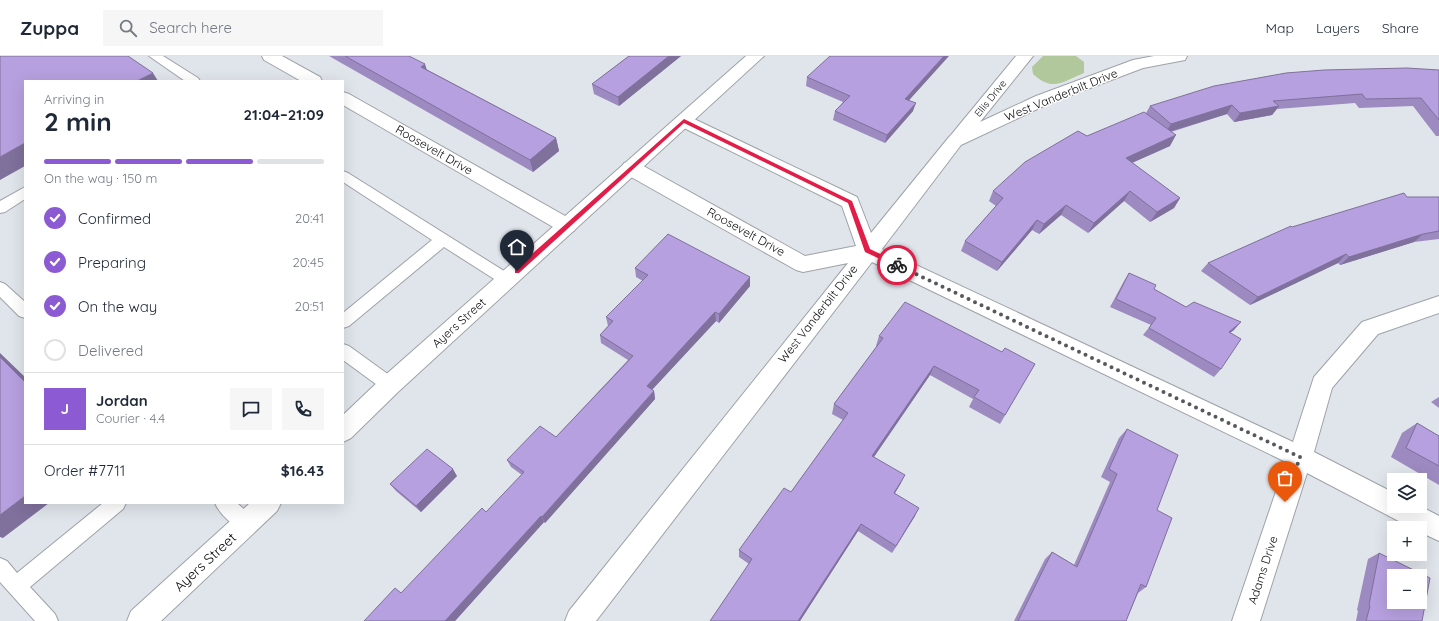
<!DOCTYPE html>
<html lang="en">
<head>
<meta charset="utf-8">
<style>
	:root { --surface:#fff; --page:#f6f6f7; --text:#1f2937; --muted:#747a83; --line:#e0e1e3; --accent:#8c5bd4 }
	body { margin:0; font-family:Quicksand,sans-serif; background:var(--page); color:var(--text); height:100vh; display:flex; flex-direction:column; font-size:15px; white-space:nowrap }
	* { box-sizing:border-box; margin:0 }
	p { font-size:13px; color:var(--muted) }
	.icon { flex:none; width:22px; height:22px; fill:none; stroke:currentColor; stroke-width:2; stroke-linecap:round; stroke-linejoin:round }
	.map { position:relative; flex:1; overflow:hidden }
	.side { position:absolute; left:24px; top:24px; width:320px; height:424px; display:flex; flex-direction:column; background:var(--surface); border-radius:0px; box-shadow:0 4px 16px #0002 }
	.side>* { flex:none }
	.controls { position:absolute; left:1387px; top:417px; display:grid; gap:8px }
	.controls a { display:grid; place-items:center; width:40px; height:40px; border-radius:0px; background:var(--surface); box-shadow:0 4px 16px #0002; font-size:20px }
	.pin { position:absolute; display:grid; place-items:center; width:34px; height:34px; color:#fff; margin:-41px -17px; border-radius:50% 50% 50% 0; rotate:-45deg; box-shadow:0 0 4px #0007 }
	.pin .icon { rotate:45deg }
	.courier { position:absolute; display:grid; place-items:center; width:40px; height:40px; margin:-20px; border:3px solid #e11d48; border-radius:50%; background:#fff; color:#222; box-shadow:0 1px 5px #0007 }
	.overview em { font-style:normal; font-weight:700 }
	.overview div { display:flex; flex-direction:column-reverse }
	.overview { display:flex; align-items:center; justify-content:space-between; height:68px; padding:0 20px }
	h1 { font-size:26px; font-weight:700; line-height:30px }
	.bar { display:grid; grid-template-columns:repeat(4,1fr); gap:6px 4px; align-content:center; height:48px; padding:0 20px }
	.bar i { height:5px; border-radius:3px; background:var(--line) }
	.bar .selected { background:var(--accent) }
	.bar p { grid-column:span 4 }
	.line { display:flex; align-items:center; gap:10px; padding:0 20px; border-top:1px solid var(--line) }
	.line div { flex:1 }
	.round { display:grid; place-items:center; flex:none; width:42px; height:42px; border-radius:0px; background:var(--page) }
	ol { padding:0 20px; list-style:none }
	li { display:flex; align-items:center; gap:12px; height:44px }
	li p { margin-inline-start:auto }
	li .icon { padding:4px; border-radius:50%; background:var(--accent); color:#fff; stroke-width:4 }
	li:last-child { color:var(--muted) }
	li i { width:22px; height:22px; border:2px solid var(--line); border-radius:50% }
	header { display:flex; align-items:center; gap:24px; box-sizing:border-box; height:56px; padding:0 20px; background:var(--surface); border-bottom:1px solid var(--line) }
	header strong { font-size:19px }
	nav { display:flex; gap:22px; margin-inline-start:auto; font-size:14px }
	.search { width:280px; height:36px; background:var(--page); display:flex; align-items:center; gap:10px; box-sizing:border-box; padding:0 14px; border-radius:0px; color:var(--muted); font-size:15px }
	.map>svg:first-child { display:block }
	.green { fill:#b1c89c }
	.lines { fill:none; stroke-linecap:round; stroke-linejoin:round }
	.lane-casing { stroke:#9ea2a8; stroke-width:2 }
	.street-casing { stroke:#9ea2a8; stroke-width:2 }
	.secondary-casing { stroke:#9ea2a8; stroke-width:2 }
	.lane { fill:#fff; fill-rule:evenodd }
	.street { fill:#fff; fill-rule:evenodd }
	.secondary { fill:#fff; fill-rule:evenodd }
	.wall { fill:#9d8ac0 }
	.shaded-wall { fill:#7f709c }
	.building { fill:#b6a0df; stroke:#7f709c; fill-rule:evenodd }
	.route { fill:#e11d48 }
	.done { stroke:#56585b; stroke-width:4; stroke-dasharray:0 7.2 }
	.labels { text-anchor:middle; stroke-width:3; stroke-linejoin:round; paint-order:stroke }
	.far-street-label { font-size:10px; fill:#0b0c0e; stroke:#fff }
	.street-label { font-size:12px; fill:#0b0c0e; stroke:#fff }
	.near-street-label { font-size:14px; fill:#0b0c0e; stroke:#fff }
</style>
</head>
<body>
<header>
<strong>Zuppa</strong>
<div class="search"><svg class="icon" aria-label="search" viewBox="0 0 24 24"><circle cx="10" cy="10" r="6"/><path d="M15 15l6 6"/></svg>Search here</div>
<nav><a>Map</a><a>Layers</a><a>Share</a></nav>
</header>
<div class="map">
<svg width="1439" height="565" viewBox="0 0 1439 565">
	<rect width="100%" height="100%" fill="#e0e5eb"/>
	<path class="green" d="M 1043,0 L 1076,0 L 1084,6 L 1084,17 C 1062,26 1053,36 1033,18 L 1032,11 Z"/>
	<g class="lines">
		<g class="lane-casing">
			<path id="lane" d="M 149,0 L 163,0 L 198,22 L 200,25 L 185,25 Z
				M 343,115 L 348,117 L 512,220 L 515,224 L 512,228 L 507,230 L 502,228 L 444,191 L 349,270 L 343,272 L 343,257 L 432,184 L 343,126 Z
				M 25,131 L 25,143 L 5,156 L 0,157 L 0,145 Z
				M 0,226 L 5,228 L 25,246 L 25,262 L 19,260 L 0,241 Z
				M 343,288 L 349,290 L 396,324 L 398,329 L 396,334 L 390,336 L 384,334 L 343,304 Z
				M 103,447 L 126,447 L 123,453 L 30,531 L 55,558 L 58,565 L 35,565 L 0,526 L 0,502 L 7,505 L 17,517 Z
				M 215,447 L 237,447 L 254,462 L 256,468 L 254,474 L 247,477 C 235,472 220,459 215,447 Z"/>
		</g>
		<g class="street-casing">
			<path id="street" d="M 262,0 L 282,0 L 320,21 L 322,25 L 301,25 L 264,4 Z
				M 1016,0 L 1033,0 L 980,66 L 1036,40 L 1133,4 L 1154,0 L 1187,0 L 1185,4 L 1143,12 L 1048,48 L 961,89 L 882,193 L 1293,386 L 1314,321 L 1362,266 L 1439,240 L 1439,257 L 1378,278 L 1332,332 L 1314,396 L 1394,437 L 1394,450 L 1420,450 L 1439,460 L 1439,485 L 1420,476 L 1420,472 L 1412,472 L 1307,417 L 1260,565 L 1232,565 L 1286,406 L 872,206 L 596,565 L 565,565 L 569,555 L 848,207 L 803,216 L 796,214 L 624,117 L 622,112 L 624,107 L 631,106 L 638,107 L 805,200 L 856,190 L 842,150 L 678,69 L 675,65 L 678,61 L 684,59 L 690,61 L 857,141 L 871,177 L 949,81 L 951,79 Z
				M 343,36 L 349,38 L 574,165 L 577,170 L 574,175 L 567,177 L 560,175 L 343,49 Z"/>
		</g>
		<g class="secondary-casing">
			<path id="secondary" d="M 746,0 L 764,0 L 398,336 L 351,382 L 343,386 L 343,359 L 382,322 Z
				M 250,447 L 281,447 L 277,455 L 161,565 L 127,565 L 131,555 Z"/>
		</g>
		<use href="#lane" class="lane"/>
		<use href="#street" class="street"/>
		<use href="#secondary" class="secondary"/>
	</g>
	<path class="wall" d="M 329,0 L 409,0 L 426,13 L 556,82 L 559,95 L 533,116 Z
		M 629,0 L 681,0 L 619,50 L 594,38 L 592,28 Z
		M 1439,14 L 1439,80 L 1436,80 L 1413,50 L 1359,52 L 1355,47 L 1277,53 L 1272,59 L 1234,66 L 1227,58 L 1171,76 L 1170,90 L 1132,107 L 1180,142 L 1174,152 L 1150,166 L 1124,145 L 1088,177 L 1061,159 L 1039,178 L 1032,174 L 997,215 L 961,195 L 965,185 L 996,150 L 989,145 L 993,135 L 1087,80 L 1146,57 L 1150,50 Z
		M 807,21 L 909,44 L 913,55 L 885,87 L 833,64 L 835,55 L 843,46 L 806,30 Z
		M 1407,141 L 1439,141 L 1439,183 L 1414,186 L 1340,209 L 1338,207 L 1250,249 L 1201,215 L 1208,207 L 1292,171 Z
		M 635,212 L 750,230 L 719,267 L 716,265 L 652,334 L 654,335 L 655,343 L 545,467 L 544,466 L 455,565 L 364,565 L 401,537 L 486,456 L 522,419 L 511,411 L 507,404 L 556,381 L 628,304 L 601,287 L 600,279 L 608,270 L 606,261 L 643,225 L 636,221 Z
		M 1129,217 L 1154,233 L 1186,251 L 1234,274 L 1230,276 L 1221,313 L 1214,321 L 1143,279 L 1151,269 L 1110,251 L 1124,225 Z
		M 879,280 L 1002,296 L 1035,308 L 1000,368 L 969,351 L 973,343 L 930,319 L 874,401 L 901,427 L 895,437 L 915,460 L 892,497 L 858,475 L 800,565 L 710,565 L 749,508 L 739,501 L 739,494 L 791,436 L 843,364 L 832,358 L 834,348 L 877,290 L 876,290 Z
		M 1439,341 L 1439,352 L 1431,346 Z
		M 1417,367 L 1439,380 L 1439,429 L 1391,401 L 1402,377 Z
		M 1127,373 L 1157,454 L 1146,531 L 1138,537 L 1126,565 L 1014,565 L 1045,503 L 1052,496 L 1074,509 L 1110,426 L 1101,421 L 1119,382 Z
		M 457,420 L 421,456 L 396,435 L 390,428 Z
		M 1379,497 L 1422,565 L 1356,565 L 1358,555 L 1357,554 L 1368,503 Z"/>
	<path class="shaded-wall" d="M 669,0 L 681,0 L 619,50 L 618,41 Z
		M 944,0 L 949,0 L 903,51 L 905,43 Z
		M 425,8 L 429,21 L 421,11 Z
		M 153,17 L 158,25 L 137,25 Z
		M 916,47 L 913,55 L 885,87 L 887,79 Z
		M 1232,49 L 1227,58 L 1165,77 L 1171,68 Z
		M 1279,50 L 1272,59 L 1234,66 L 1240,57 Z
		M 1176,79 L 1170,90 L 1120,112 L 1126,102 Z
		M 556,82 L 559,95 L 533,116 L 530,104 Z
		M 25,87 L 25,110 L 0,124 L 0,101 Z
		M 1130,135 L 1124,145 L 1088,177 L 1094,167 Z
		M 1180,142 L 1174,152 L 1150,166 L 1157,156 Z
		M 1066,149 L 1061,159 L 1039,178 L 1044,168 Z
		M 1037,164 L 1032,174 L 997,215 L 1002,206 Z
		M 1423,178 L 1414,186 L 1340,209 L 1349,201 Z
		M 1346,198 L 1338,207 L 1250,249 L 1258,241 Z
		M 750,221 L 750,230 L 719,267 L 719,258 Z
		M 715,256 L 716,265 L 648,338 L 647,330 Z
		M 1241,266 L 1234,274 L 1222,283 L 1229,276 Z
		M 0,297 L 25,321 L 25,326 L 0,301 Z
		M 934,310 L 930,319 L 869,408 L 872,400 Z
		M 654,335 L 655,343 L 545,467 L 542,461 Z
		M 453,413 L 457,420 L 421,456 L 416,450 Z
		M 905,419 L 901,427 L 890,445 L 894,437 Z
		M 25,440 L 25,447 L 49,447 L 3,482 L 0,481 L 0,459 Z
		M 919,452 L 915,460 L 892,497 L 896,490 Z
		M 541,460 L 544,466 L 455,565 L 445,565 Z
		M 861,468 L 858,475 L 800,565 L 798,565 Z"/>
	<path class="building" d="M 0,0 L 128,0 L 153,17 L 137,25 L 25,25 L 25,87 L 0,101 Z
		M 345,0 L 409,0 L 425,8 L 421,11 L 556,82 L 530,104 Z
		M 629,0 L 669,0 L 618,41 L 592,28 Z
		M 830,0 L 944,0 L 905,43 L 916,47 L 887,79 L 835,55 L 850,40 L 807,21 Z
		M 1407,12 L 1439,14 L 1439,64 L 1421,42 L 1366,43 L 1362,38 L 1273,45 L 1279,50 L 1240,57 L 1232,49 L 1171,68 L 1150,50 L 1214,30 L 1286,17 L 1324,14 Z
		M 1144,56 L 1176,79 L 1126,102 L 1180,142 L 1157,156 L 1130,135 L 1094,167 L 1066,149 L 1044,168 L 1037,164 L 1002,206 L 965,185 L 1003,142 L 993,135 L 1025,106 L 1078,75 L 1087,80 Z
		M 1404,137 L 1407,141 L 1439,141 L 1439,175 L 1423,178 L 1349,201 L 1346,198 L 1258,241 L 1208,207 L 1291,170 L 1292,171 Z
		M 668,178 L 750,221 L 719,258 L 715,256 L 647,330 L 654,335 L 542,461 L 541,460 L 445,565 L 364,565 L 395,532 L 401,537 L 482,452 L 486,456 L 524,416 L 507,404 L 540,370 L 556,381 L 633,300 L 600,279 L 613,265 L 606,261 L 648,219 L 635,212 Z
		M 1129,217 L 1156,229 L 1154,233 L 1186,251 L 1194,246 L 1241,266 L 1229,276 L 1241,283 L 1221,313 L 1149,272 L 1156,262 L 1116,243 Z
		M 905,246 L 1002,296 L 1005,292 L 1035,308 L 1005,359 L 974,341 L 979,334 L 934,310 L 872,400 L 905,419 L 894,437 L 919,452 L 896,490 L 861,468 L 798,565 L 710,565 L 752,503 L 739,494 L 784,432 L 791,436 L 848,357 L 834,348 L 883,282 L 879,280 Z
		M 0,301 L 25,326 L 25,440 L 0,459 Z
		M 1417,367 L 1439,380 L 1439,410 L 1406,392 Z
		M 1127,373 L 1178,399 L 1157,454 L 1172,462 L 1146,531 L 1141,528 L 1126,565 L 1018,565 L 1052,496 L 1077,511 L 1117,418 L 1109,413 Z
		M 427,393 L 453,413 L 416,450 L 390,428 Z
		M 1379,497 L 1430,522 L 1422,565 L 1366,565 L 1370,550 L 1369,549 ZM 1394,520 L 1420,520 L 1420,546 L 1394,546 Z"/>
	<path class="route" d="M 684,63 L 852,145 L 870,193 L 899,207 L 899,210 L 895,210 L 865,196 L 848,147 L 684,67 L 519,217 L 515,217 L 515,213 Z"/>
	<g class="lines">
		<path class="done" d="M 897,209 L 1300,401 L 1285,446"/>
	</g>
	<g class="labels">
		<g class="far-street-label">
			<text transform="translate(990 42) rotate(-51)" y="4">Ellis Drive</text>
		</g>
		<g class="street-label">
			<text transform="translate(1061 39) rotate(-22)" y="4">West Vanderbilt Drive</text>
			<text transform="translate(434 94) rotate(30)" y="4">Roosevelt Drive</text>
			<text transform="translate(746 176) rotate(29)" y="4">Roosevelt Drive</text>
			<text transform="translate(818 258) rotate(-52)" y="4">West Vanderbilt Drive</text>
			<text transform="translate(459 267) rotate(-42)" y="4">Ayers Street</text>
			<text transform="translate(1263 514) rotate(-72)" y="4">Adams Drive</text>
		</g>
		<g class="near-street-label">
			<text transform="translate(205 506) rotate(-43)" y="5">Ayers Street</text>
		</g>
	</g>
</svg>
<div class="controls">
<a><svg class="icon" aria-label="layers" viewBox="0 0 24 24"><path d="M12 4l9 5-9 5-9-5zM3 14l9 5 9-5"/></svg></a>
<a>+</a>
<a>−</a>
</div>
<div class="pin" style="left:1285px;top:446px;background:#ea580c"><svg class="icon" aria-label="bag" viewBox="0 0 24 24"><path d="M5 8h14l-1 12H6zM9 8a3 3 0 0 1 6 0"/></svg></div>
<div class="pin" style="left:517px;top:215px;background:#1f2937"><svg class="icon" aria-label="home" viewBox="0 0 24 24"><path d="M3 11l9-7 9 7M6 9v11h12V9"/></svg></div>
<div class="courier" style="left:897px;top:209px"><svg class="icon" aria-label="bike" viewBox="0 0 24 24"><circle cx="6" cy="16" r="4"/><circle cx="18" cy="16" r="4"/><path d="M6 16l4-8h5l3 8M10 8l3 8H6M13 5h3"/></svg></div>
<section class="side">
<div class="overview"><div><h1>2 min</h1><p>Arriving in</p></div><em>21:04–21:09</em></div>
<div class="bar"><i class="selected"></i><i class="selected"></i><i class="selected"></i><i></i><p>On the way · 150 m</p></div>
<ol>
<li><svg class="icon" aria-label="check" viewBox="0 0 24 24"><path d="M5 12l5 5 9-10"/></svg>Confirmed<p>20:41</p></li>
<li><svg class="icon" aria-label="check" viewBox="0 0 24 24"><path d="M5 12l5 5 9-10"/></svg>Preparing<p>20:45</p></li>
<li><svg class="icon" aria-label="check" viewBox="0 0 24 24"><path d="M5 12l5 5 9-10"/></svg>On the way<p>20:51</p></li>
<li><i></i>Delivered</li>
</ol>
<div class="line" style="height:72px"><b class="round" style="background:var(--accent);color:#fff">J</b><div><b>Jordan</b><p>Courier · 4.4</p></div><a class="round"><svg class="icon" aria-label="chat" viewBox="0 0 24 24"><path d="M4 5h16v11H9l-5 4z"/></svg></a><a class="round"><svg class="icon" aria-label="phone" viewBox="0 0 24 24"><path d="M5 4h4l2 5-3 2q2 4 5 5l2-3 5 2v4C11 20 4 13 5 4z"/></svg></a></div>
<div class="line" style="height:52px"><div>Order #7711</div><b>$16.43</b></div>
</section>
</div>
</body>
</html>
